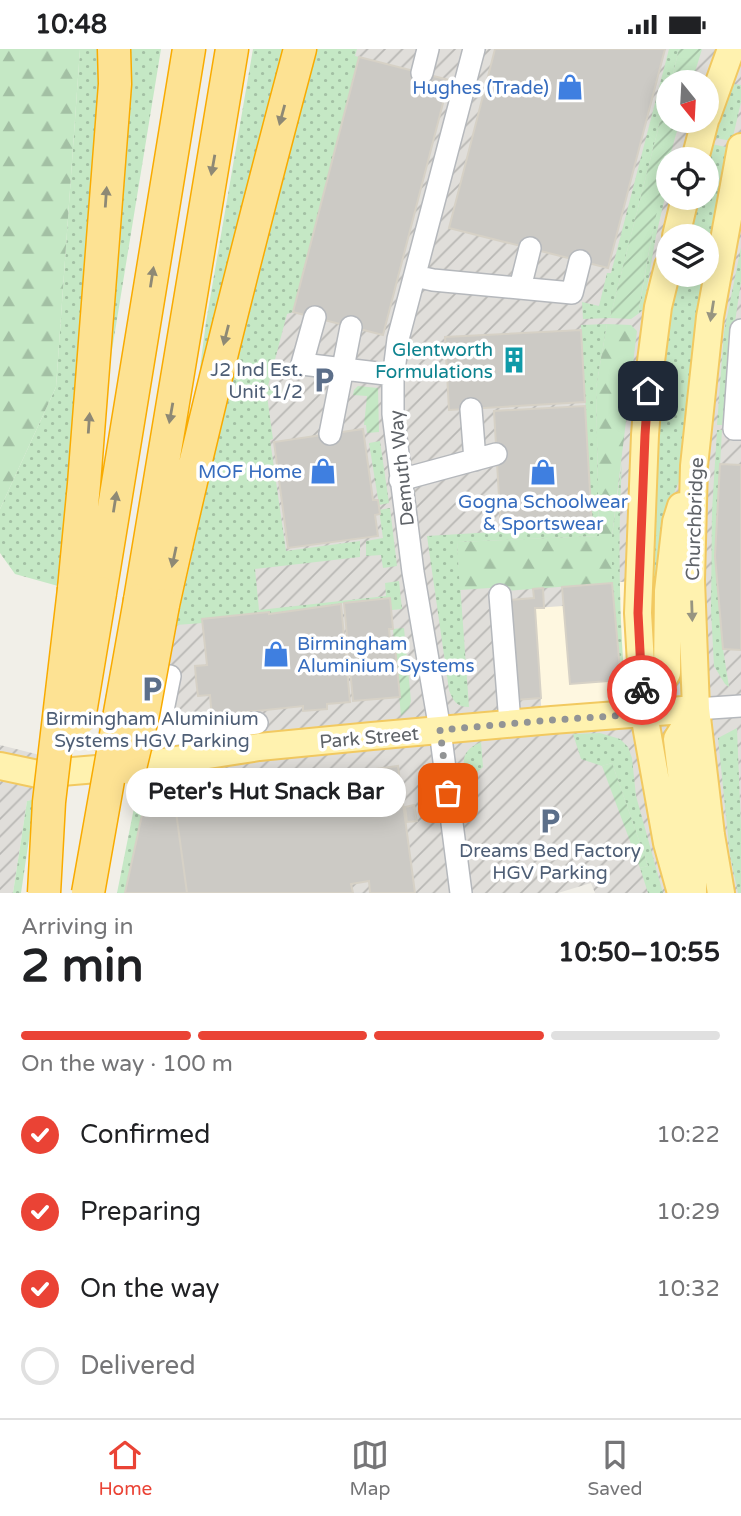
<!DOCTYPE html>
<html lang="en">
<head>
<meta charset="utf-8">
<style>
	:root { --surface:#fff; --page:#f6f6f6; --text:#202124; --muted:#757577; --line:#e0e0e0; --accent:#ea4335 }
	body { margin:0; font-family:"Varela Round",sans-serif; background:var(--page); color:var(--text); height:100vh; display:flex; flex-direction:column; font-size:26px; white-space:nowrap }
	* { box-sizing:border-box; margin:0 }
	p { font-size:23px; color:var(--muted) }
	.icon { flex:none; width:38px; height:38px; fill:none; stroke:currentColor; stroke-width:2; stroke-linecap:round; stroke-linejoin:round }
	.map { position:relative; height:844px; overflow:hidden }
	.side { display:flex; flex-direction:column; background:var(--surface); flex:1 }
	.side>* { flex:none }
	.needle { width:46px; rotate:162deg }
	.tools { position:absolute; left:656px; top:21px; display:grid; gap:14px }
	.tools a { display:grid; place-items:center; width:63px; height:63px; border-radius:50%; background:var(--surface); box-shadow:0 4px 18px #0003; font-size:35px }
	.pin { position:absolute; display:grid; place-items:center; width:60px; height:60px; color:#fff; margin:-30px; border-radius:14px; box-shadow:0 4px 10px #0006 }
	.courier { position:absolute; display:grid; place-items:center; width:70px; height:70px; margin:-35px; border:5px solid #ea4335; border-radius:50%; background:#fff; color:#222; box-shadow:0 2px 9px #0007 }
	.bubble { position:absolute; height:49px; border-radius:24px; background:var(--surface); box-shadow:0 4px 18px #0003; font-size:23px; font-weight:800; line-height:49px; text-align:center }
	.overview em { font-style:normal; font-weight:800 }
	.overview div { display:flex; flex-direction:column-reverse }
	.overview { display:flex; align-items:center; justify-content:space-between; height:119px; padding:0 21px }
	h1 { font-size:46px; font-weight:800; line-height:52px }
	.bar { display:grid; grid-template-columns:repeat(4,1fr); gap:10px 7px; align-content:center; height:84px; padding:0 21px }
	.bar i { height:9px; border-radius:5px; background:var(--line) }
	.bar .on { background:var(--accent) }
	.bar p { grid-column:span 4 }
	ol { padding:0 21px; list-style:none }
	li { display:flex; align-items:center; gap:21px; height:77px }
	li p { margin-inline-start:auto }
	li .icon { padding:7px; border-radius:50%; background:var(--accent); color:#fff; stroke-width:4 }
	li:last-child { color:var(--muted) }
	li i { width:38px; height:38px; border:4px solid var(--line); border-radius:50% }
	.status { display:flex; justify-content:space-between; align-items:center; height:49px; padding:0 35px; background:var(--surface); direction:ltr }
	.status svg { height:19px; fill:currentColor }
	.tabs { display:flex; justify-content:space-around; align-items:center; height:98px; border-top:2px solid var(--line); background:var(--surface); font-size:19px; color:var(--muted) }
	.tabs a { display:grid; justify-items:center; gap:4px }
	.tabs .on { color:var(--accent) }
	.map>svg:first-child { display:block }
	.commercial { fill:#fef7e0 }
	.industrial { fill:url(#industrial-furrows); fill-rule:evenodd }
	.grass { fill:url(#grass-dots) }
	.forest { fill:url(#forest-firs) }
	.garden { fill:url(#garden-furrows) }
	.building { fill:#cccac5; stroke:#d6d1c6; stroke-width:2 }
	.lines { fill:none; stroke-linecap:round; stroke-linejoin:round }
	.minor-casing { stroke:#b5b8bc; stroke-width:24 }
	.major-casing { stroke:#f2c960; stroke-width:30 }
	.highway-casing { stroke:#f9ab00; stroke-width:35 }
	.minor { stroke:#fff; stroke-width:21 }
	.major { stroke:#fff2af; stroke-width:26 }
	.highway { stroke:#fde293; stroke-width:32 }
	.highway-bridge-casing { stroke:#f9ab00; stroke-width:35; stroke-linecap:butt }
	.highway-bridge { stroke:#fde293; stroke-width:32 }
	.oneway { fill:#8e8975 }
	.oneway2 { fill:#979581 }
	.done { stroke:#929495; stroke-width:7; stroke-dasharray:0 12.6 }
	.route { stroke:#ea4335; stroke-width:9 }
	.labels { text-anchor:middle; stroke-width:7; stroke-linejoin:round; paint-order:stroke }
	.shop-label { font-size:19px; fill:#366cbe; stroke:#fff; text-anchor:end }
	.culture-label { font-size:19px; fill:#0d838f; stroke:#fff; text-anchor:end }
	.service-label { font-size:19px; fill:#4e5e75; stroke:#fff }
	.street-label { font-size:19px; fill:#5f6368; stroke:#fff }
</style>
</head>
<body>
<div class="status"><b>10:48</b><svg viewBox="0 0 49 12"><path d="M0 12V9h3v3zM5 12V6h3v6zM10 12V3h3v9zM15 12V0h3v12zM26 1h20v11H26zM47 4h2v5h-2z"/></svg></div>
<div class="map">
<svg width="741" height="844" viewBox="0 0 741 844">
	<defs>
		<pattern id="industrial-furrows" width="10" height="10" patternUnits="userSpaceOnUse" patternTransform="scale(1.75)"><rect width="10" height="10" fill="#e0deda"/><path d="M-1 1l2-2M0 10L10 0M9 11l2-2" fill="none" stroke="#b9b8b5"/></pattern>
		<pattern id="grass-dots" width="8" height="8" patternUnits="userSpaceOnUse" patternTransform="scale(1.75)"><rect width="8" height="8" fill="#c5e8c5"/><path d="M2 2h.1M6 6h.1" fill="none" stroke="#a3c0a4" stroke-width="1.8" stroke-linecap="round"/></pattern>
		<pattern id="forest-firs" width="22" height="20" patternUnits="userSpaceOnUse" patternTransform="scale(1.75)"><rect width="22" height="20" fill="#c5e8c5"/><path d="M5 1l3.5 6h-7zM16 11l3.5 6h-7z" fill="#a3c0a4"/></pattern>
		<pattern id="garden-furrows" width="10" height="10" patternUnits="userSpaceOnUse" patternTransform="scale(1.75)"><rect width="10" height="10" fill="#c5e8c5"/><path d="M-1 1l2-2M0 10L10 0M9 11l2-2" fill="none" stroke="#a3c0a4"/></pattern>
	</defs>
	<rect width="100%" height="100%" fill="#f1efe8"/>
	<path class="commercial" d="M 656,530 L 663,663 L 542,672 L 535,559 L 544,559 L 562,538 Z"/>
	<path class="industrial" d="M 308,0 L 741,0 L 741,844 L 595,844 L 591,834 L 558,844 L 119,844 L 139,734 L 148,698 L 94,702 L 122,568 L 176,576 L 191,511 L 207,415 ZM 668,33 L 707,33 L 707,72 L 668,72 ZM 668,110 L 707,110 L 707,149 L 668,149 ZM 668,187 L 707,187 L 707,226 L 668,226 ZM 656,530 L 663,663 L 542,671 L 535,559 L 563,557 L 562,538 Z
		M 0,696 L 40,706 L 35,750 L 27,752 L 13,844 L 0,844 Z"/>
	<path class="grass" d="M 80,0 L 99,0 L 101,34 L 91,208 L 58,537 L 15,525 L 0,504 L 0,460 L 56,338 Z
		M 127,0 L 161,0 L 111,307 L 101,308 Z
		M 253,0 L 288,0 L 206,320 L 200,319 L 206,273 Z
		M 308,0 L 357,0 L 355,7 L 359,8 L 293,263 L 287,265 L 268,337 L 282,341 L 282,344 L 267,347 L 273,390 L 270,391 L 286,502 L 360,492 L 360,508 L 255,520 L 259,561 L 386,547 L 385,534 L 399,532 L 402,560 L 392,561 L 390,550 L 386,550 L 344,554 L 269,565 L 268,563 L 203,570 L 203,574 L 176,576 L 191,511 L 207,415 Z
		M 669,0 L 679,0 L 671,33 L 668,33 L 668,41 L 610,269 L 583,270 L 582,253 L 599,257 L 607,224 L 611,224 Z
		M 733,35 L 741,36 L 741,53 L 732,92 L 715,89 Z
		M 711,95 L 731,99 L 707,220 L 707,187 L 687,187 L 696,149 L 707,149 L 707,110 Z
		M 668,114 L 668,135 L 656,187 L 643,261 L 638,265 L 657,158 Z
		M 741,198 L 741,233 L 733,286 L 722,376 L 717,376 L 724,283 Z
		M 678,226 L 706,226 L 684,420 L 668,459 L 660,562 L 649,563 L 653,401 L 669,270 Z
		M 607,275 L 596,339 L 599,487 L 457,493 L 469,658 C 457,658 453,652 449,641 L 427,487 L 592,477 L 581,276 Z
		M 717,381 L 722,381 L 715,507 L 723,600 L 729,638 L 725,635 L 714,617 L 711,561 L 712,462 Z
		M 380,392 L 389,454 L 379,456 L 369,394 Z
		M 622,413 C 618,485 619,554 624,626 L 621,631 L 612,534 L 612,487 Z
		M 390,459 L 397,517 L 383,519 L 381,506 L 366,507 L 366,492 L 383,489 L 379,461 Z
		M 737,679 L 741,778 L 741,844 L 738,844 L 730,806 L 718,689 Z
		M 600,684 L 620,690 L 628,698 L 632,709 L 636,747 L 663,844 L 648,844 L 640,819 L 648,817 L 612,714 L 602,717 L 581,710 L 573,685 Z
		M 481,693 L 483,718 L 467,733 C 463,712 459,703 481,693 Z
		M 149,733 L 125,844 L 117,844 L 139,734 Z
		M 35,750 L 21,844 L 13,844 L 27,752 Z"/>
	<path class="forest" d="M 0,0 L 80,0 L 56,338 L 0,460 Z
		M 607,275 L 631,276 L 637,282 L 612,487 L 612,534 L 491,543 L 490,539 L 460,541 L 457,493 L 599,487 L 596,339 Z"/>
	<path class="garden" d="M 679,0 L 702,0 L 692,33 L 671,33 Z
		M 668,41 L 668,72 L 680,72 C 661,134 649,199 638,265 L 631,270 L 610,269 Z
		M 358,337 L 378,339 L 379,383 L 367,384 L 366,376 L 364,376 L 367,347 L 353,346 L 354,341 Z
		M 404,579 L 411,652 L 409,659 L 401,667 L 393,580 Z
		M 612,714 L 648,817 L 640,819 L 602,717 Z"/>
	<path class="building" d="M 495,0 L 665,0 L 608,219 L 449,179 Z
		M 359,8 L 449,31 L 383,286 L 293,263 Z
		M 581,281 L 585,353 L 449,361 L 445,288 Z
		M 585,357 L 592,477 L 501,482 L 494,362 Z
		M 363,380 L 373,451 L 378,451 L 380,465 L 375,466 L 378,487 L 288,499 L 274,393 Z
		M 720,415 L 741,416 L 741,601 L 723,600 L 715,507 Z
		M 612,534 L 621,631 L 570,635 L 562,538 Z
		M 543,539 L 544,559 L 535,559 L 541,649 L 515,651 L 509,551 L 534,549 L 533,540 Z
		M 390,549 L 393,580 L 389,580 L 391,598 L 395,597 L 400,648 L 353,652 L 344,554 Z
		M 341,555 L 350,653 L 327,655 L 327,660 L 303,662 L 303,657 L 237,664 L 237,668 L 212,670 L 210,646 L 198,647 L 196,630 L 195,617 L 207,616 L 202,570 L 269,563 L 269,565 Z
		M 398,717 L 415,844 L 370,844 L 369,832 L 351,835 L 353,844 L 187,844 L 174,748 Z
		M 174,748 L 187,844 L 125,844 L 145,752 Z
		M 414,756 L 417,772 L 407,773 L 405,758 Z"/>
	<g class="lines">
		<g class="minor-casing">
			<path id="minor" d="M 422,24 L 428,0
				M 415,227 L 433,231 L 572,244 L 580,212
				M 520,239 L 530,199
				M 315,268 L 302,315 L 394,326
				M 741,281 L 734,380 L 741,380
				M 471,360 L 475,411
				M 330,385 L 351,278
				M 400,431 L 496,405
				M 500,546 L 510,674
				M 170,627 L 160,676 L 170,686 L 257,674
				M 696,660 L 741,657
				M 461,844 L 440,681 L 413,523 L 393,365 L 393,330 L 398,290 L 474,0"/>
		</g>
		<g class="major-casing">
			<path id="major" d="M 707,67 L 731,0
				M 695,110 L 705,72
				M 676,187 L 685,149
				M 668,217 L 658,258 L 650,320 L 645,386 L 638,564 L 644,665 L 667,794 L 681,844
				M 644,665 L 667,624 L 668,542 L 676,473 L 681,457
				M 0,717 L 38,725 L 144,716 L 259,698 L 372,687 L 552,671 L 696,660
				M 693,844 L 693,823 L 677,690 L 696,660
				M 721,844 L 711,786 L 696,660 L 691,531 L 694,417 L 710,268 L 741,98"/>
		</g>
		<g class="highway-casing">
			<path id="highway" d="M 74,540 L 84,435 L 115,35 L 114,0
				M 100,544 L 189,0
				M 140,551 L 232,0
				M 163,556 C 204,369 251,184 300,0"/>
		</g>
		<use href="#minor" class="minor"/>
		<use href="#major" class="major"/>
		<use href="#highway" class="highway"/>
		<g class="highway-bridge-casing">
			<path id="highway-bridge" d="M 79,670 L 100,544
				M 130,719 L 143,665 L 163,556
				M 44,844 L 49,753 L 74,540
				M 88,844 L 140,551"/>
		</g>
		<use href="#highway-bridge" class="highway-bridge"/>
	</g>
	<defs><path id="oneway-solid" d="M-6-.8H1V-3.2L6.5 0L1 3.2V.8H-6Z" transform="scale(1.75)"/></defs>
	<g class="oneway">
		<use href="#oneway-solid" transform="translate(282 66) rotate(105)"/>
		<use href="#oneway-solid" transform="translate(213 116) rotate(100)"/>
		<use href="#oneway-solid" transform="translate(106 148) rotate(-86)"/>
		<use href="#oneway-solid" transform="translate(152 228) rotate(-81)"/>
		<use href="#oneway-solid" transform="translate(226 286) rotate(104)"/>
		<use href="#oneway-solid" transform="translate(171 364) rotate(100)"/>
		<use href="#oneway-solid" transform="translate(89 374) rotate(-86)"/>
		<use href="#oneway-solid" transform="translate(115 453) rotate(-81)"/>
		<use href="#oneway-solid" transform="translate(174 508) rotate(102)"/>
	</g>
	<g class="oneway2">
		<use href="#oneway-solid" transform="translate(712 262) rotate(99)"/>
		<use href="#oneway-solid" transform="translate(692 562) rotate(88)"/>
	</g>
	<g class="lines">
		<path class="done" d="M 448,744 L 440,681 L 552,671 L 644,665 L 642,641"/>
		<path class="route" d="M 642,641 L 638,564 L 645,386 L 648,342"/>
	</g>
	<defs>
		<g id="shop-bare" transform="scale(2.1)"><path d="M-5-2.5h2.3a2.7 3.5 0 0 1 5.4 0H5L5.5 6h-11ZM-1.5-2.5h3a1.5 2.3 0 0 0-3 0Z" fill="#3f7fe0" stroke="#fff" stroke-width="2.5" paint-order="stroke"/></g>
		<g id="building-bare" transform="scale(2.1)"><path d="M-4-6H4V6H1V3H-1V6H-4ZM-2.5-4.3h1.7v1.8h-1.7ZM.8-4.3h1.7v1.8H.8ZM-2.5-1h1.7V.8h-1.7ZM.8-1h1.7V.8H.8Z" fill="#0f9aa8" stroke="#fff" stroke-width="2.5" paint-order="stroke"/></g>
		<g id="parking-bare" transform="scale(2.1)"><path d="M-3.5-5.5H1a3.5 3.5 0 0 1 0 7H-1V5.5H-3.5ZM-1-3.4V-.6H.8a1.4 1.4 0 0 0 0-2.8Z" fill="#5c6f8a" stroke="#fff" stroke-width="2.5" paint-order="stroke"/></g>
	</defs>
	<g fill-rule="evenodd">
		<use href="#shop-bare" x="570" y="38"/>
		<use href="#building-bare" x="514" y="311"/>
		<use href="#parking-bare" x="324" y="331"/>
		<use href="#shop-bare" x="323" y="422"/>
		<use href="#shop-bare" x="543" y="423"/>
		<use href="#shop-bare" x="276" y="605"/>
		<use href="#parking-bare" x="152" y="640"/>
		<use href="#parking-bare" x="550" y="772"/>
	</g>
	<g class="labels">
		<g class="shop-label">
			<text x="549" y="45">Hughes (Trade)</text>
			<text x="302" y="429">MOF Home</text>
			<text x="543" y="459" text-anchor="middle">Gogna Schoolwear<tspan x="543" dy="22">&amp; Sportswear</tspan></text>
			<text x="297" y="601" text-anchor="start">Birmingham<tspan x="297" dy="22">Aluminium Systems</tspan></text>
		</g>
		<g class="culture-label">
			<text x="493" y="307">Glentworth<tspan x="493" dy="22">Formulations</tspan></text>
		</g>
		<g class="service-label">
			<text x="303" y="327" text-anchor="end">J2 Ind Est.<tspan x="303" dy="22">Unit 1/2</tspan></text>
			<text x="152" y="676">Birmingham Aluminium<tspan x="152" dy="22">Systems HGV Parking</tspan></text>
			<text x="550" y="808">Dreams Bed Factory<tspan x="550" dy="22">HGV Parking</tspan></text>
		</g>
		<g class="street-label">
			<text transform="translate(401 419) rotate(-96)" y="7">Demuth Way</text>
			<text transform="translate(694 470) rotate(-88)" y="7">Churchbridge</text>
			<text transform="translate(369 688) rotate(-5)" y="7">Park Street</text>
		</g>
	</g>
</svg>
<div class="tools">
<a><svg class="needle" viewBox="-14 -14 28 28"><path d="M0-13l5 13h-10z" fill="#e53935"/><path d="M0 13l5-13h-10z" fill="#757577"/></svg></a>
<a><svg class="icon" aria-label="locate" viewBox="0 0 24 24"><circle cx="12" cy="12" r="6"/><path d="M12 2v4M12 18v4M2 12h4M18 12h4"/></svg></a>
<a><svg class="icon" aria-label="layers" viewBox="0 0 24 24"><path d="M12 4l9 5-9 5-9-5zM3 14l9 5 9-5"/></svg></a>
</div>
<div class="pin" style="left:448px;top:744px;background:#ea580c"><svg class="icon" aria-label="bag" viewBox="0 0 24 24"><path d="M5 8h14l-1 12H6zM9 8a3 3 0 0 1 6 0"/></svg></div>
<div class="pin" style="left:648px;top:342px;background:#1f2937"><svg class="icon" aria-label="home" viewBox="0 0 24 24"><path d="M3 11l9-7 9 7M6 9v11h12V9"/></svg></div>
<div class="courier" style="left:642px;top:641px"><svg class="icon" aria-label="bike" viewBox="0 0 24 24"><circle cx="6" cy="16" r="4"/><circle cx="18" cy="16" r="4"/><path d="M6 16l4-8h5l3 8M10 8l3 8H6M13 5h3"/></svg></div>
<div class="bubble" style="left:126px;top:719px;width:280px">Peter's Hut Snack Bar</div>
</div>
<section class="side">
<div class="overview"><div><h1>2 min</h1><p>Arriving in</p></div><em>10:50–10:55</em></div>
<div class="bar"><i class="on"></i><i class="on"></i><i class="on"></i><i></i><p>On the way · 100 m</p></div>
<ol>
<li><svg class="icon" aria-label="check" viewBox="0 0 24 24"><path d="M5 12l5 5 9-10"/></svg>Confirmed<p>10:22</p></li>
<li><svg class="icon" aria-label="check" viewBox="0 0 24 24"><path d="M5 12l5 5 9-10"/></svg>Preparing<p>10:29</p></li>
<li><svg class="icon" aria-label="check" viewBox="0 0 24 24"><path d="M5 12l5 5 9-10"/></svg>On the way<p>10:32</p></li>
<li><i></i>Delivered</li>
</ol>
</section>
<nav class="tabs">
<a class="on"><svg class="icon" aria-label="home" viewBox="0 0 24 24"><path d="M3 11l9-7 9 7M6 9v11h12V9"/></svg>Home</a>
<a><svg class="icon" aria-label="map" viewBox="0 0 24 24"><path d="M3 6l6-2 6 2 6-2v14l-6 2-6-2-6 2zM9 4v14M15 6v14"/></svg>Map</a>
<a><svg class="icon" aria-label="saved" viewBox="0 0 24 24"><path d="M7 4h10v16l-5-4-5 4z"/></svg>Saved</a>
</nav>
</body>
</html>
